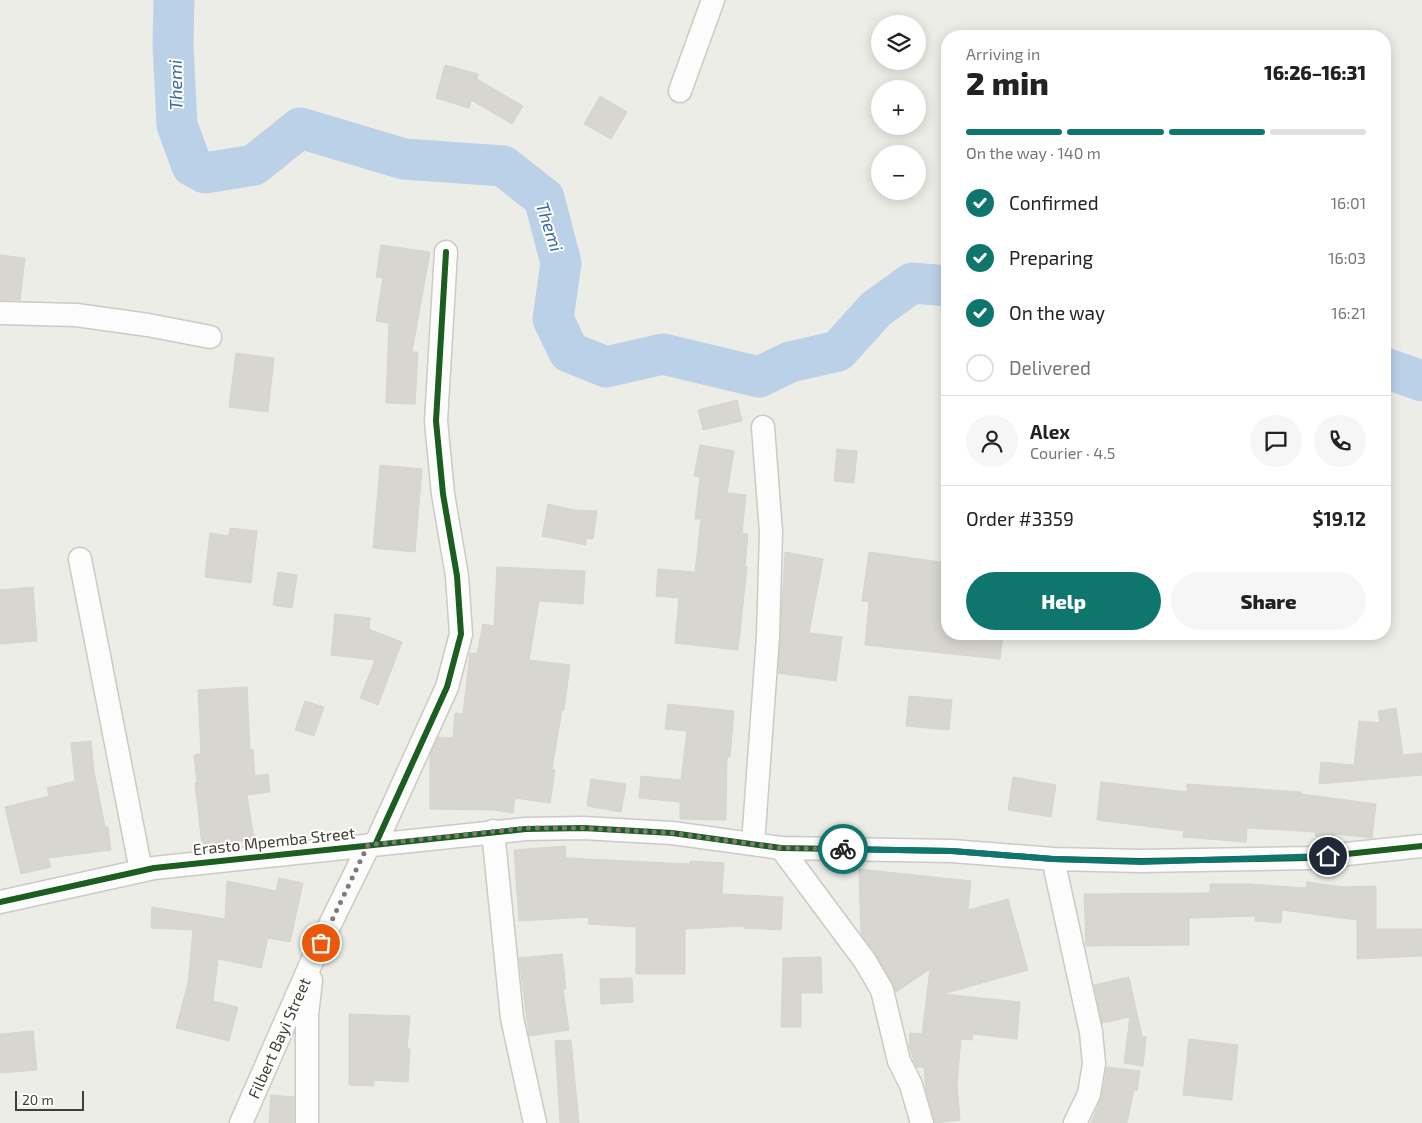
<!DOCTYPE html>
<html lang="en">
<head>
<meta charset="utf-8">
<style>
	:root { --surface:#fff; --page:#f6f6f6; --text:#222; --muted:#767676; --line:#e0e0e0; --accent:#0f766e }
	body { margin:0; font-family:"Exo 2",sans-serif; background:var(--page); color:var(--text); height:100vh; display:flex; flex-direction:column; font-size:19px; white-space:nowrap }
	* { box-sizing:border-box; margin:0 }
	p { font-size:16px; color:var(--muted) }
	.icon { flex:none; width:28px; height:28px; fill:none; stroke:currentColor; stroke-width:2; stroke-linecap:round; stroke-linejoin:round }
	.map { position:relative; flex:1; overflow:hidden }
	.sheet { position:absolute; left:941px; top:30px; width:450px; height:610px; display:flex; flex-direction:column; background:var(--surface); border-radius:20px; box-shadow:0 2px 12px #0003 }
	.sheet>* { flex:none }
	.buttons { position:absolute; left:871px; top:15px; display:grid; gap:10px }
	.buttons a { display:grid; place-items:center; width:55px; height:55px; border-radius:50%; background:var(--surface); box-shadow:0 2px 12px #0003; font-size:25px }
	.scale { position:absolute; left:15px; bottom:12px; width:69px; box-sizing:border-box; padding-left:5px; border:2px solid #423e35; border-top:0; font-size:14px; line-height:18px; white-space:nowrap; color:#423e35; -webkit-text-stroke:4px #fff; paint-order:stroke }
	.pin { position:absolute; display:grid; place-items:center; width:42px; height:42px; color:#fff; margin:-21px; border:2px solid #fff; border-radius:50%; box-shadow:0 1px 5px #0007 }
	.courier { position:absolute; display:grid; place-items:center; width:50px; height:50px; margin:-25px; border:4px solid #0f766e; border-radius:50%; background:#fff; color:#222; box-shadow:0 1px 6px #0007 }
	.overview em { font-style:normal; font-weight:800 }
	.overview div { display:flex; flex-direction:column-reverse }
	.overview { display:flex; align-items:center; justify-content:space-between; height:85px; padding:0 25px }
	h1 { font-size:32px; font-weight:800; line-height:38px }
	.bar { display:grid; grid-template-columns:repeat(4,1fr); gap:8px 5px; align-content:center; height:60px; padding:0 25px }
	.bar i { height:6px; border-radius:4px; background:var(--line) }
	.bar .selected { background:var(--accent) }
	.bar p { grid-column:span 4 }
	.line { display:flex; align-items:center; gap:12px; padding:0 25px; border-top:1px solid var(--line) }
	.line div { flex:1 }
	.round { display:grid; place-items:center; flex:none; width:52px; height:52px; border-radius:26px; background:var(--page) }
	ol { padding:0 25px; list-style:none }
	li { display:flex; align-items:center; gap:15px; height:55px }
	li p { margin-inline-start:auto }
	li .icon { padding:5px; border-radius:50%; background:var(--accent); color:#fff; stroke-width:4 }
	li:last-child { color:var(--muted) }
	li i { width:28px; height:28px; border:2px solid var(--line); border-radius:50% }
	.button { display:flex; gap:10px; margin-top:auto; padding:10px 25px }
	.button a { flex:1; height:58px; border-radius:30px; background:var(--accent); color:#fff; font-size:20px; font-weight:800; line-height:58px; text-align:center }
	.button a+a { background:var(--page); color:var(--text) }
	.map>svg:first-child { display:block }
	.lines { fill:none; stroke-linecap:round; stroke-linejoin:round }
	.river { stroke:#bbd1e8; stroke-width:41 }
	.building { fill:#d7d6d0; stroke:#d5d4ce }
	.street-casing { stroke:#cbcac5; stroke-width:25 }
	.street { stroke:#fcfcfc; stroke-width:22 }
	.cycleway-casing { stroke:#fff; stroke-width:9 }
	.cycleway { stroke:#1b5e20; stroke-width:6 }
	.done { stroke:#7e7b74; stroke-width:5; stroke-dasharray:0 9 }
	.route { stroke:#0f766e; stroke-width:6 }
	.labels { text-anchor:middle; stroke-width:4; stroke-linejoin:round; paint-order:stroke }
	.street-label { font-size:16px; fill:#423e35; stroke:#fff }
	.water-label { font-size:18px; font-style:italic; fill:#3a6aa2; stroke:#fff }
</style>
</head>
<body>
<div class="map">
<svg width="1422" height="1123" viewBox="0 0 1422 1123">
	<rect width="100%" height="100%" fill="#edede8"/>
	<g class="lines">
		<path class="river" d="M 174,0 L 173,45 L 177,125 L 192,166 L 205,173 L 254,165 L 300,128 L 404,159 L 503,166 L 544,198 L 561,263 L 553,319 L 569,352 L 606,367 L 663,354 L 759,377 L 790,362 L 838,351 L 876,309 L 912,283 L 948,286
			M 1385,368 L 1422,381"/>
	</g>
	<path class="building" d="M 445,65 L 478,74 L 477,79 L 523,106 L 512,124 L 471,100 L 469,108 L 436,98 Z
		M 600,96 L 627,112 L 611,139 L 584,124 Z
		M 381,245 L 430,252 L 412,352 L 418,352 L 415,404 L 386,403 L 389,323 L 376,321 L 383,278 L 376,277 Z
		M 0,255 L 25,258 L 20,300 L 0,300 Z
		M 236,353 L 274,358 L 268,412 L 229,407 Z
		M 737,400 L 742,421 L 703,430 L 698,410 Z
		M 700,445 L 734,451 L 727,493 L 746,495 L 742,533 L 748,534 L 745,567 L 747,567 L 738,650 L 675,643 L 679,598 L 656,596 L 658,569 L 695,572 L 701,519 L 695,519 L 700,477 L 694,476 Z
		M 837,449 L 857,451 L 854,483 L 834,481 Z
		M 380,465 L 422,469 L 415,552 L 373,548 Z
		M 548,504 L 574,510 L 597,511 L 593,539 L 586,538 L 586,545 L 542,536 Z
		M 230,528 L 257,531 L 251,583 L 205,577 L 210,533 L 229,536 Z
		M 785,552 L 823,559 L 809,633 L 842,637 L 836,681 L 778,673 Z
		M 869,552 L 948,563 L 948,634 L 1003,634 L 1000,659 L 865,645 L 869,602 L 862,601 Z
		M 497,567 L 585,571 L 583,604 L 539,601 L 529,660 L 570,665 L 564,710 L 562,710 L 552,769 L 555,770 L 550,803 L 515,798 L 513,813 L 493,810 L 430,809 L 430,755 L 438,737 L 453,738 L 455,713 L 463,714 L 470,653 L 477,654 L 483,624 L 494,626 Z
		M 278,572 L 297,575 L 292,608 L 273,605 Z
		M 33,587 L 37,641 L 0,644 L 0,590 Z
		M 335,614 L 370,618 L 369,629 L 402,642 L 378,705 L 360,698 L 375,660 L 331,655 Z
		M 247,687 L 250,750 L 253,749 L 255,776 L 268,774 L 270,792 L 247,795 L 254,839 L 202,846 L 195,783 L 197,783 L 194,755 L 201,754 L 198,690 Z
		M 909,696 L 952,700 L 949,730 L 906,726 Z
		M 305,701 L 324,707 L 314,736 L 295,730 Z
		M 668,704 L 734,711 L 730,757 L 727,757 L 726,820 L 680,819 L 680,802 L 639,798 L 641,776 L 681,780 L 687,731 L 665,729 Z
		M 1396,708 L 1403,755 L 1422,753 L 1422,775 L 1319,784 L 1321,762 L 1354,765 L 1359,721 L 1380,723 L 1378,711 Z
		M 91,741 L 94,771 L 105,827 L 108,827 L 111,850 L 48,858 L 51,867 L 21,874 L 5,807 L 49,796 L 47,788 L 75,781 L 71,743 Z
		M 1013,777 L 1056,785 L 1051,817 L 1008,810 Z
		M 591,779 L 626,784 L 621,812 L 587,806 Z
		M 1101,782 L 1187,792 L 1187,784 L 1301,792 L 1301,794 L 1376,804 L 1372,838 L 1335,834 L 1334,837 L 1315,836 L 1316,832 L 1247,828 L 1246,842 L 1183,837 L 1184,831 L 1097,820 Z
		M 565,846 L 566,858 L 690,864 L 690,861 L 724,863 L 722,894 L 783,897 L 781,930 L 744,928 L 744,926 L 685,929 L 685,974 L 636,974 L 636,927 L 588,924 L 589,917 L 519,921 L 514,850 Z
		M 859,869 L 971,881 L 968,910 L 1008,899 L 1028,970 L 943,994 L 1020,1002 L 1017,1039 L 973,1034 L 972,1040 L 961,1039 L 957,1084 L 960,1120 L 935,1123 L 926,1090 L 924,1067 L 916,1067 L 909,1046 L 910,1033 L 922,1034 L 930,969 L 896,992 L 876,954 L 861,934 Z
		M 279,878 L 303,883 L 290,942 L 268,938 L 261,968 L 218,959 L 213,1001 L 238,1007 L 229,1041 L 176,1028 L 188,983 L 193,930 L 151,928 L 152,907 L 225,919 L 227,881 L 276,891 Z
		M 1307,882 L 1343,887 L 1376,886 L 1376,929 L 1422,929 L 1422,956 L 1357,959 L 1357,920 L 1282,910 L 1281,923 L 1255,921 L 1255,916 L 1189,918 L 1189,945 L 1086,946 L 1084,894 L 1210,893 L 1210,884 L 1249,884 L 1306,888 Z
		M 562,954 L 566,989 L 563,989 L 569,1030 L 529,1036 L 519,958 Z
		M 821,957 L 822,993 L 801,993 L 801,1027 L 781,1027 L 783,958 Z
		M 1129,977 L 1142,1036 L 1146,1037 L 1143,1066 L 1124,1063 L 1130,1017 L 1102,1023 L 1094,985 Z
		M 632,978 L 633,1002 L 601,1004 L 600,979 Z
		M 349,1014 L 410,1016 L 407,1049 L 410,1049 L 408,1082 L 374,1080 L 374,1086 L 349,1085 Z
		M 33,1031 L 37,1070 L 0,1073 L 0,1034 Z
		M 1189,1039 L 1238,1045 L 1232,1100 L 1183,1095 Z
		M 571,1040 L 579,1123 L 560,1123 L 555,1041 Z
		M 1107,1067 L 1140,1071 L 1137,1091 L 1134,1090 L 1127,1123 L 1091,1123 L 1102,1096 Z
		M 271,1095 L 294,1097 L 294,1123 L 269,1123 Z"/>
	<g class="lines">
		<g class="street-casing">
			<path id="street" d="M 680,91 L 713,0
				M 0,313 L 76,315 L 148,325 L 210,337
				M 80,559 L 141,871
				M 493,831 L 512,1018 L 535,1123
				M 376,843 L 447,687 L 461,634 L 457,576 L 443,494 L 436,421 L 446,252
				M 753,844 L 768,636 L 771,532 L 763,427
				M 781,848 L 865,961 L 882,990 L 899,1061 L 911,1085 L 922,1123
				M 1053,859 L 1091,1032 L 1094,1064 L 1089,1094 L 1075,1123
				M 0,902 L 154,868 L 526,829 L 583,828 L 672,833 L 781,848 L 952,851 L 1053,859 L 1141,861 L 1309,858 L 1422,846
				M 241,1123 L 313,959 L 369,845
				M 307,1123 L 307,1015 L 311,980"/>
		</g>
		<use href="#street" class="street"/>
		<g class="cycleway-casing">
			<path id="cycleway" d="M 376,843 L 447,687 L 461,634 L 457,576 L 443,494 L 436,421 L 446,252
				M 0,902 L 154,868 L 526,829 L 583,828 L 672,833 L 781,848 L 952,851 L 1053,859 L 1141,861 L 1309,858 L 1422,846"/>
		</g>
		<use href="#cycleway" class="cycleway"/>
	</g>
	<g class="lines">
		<path class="done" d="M 321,943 L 368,845 L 526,828 L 583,828 L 672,833 L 781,848 L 843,849"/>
		<path class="route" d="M 843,849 L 952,851 L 1053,859 L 1141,862 L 1328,856"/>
	</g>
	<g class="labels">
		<g class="street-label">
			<text transform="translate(274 841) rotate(-6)" y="6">Erasto Mpemba Street</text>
			<text transform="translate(279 1038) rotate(-66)" y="6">Filbert Bayi Street</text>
		</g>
		<g class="water-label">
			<text transform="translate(176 85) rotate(-91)" y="6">Themi</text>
			<text transform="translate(549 227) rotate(72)" y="6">Themi</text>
		</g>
	</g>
</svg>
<div class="buttons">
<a><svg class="icon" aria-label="layers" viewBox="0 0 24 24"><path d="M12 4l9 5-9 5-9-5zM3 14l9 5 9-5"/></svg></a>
<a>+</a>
<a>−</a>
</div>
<div class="scale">20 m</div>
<div class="pin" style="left:321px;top:943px;background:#ea580c"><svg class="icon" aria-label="bag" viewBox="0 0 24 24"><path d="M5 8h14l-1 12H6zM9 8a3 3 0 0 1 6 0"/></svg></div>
<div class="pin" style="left:1328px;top:856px;background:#1f2937"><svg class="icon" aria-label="home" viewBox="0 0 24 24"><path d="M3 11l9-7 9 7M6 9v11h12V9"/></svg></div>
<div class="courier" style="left:843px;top:849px"><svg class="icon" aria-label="bike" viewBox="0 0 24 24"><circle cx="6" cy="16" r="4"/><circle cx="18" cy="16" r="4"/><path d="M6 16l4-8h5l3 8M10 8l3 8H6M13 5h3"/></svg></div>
<section class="sheet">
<div class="overview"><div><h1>2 min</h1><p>Arriving in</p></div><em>16:26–16:31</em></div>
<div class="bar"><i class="selected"></i><i class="selected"></i><i class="selected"></i><i></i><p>On the way · 140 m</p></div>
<ol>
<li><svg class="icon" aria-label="check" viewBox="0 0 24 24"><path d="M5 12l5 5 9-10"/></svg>Confirmed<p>16:01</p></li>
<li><svg class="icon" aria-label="check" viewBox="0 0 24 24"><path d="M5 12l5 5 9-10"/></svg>Preparing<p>16:03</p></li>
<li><svg class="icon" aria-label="check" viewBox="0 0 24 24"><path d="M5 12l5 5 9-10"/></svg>On the way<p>16:21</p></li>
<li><i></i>Delivered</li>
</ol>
<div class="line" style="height:90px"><a class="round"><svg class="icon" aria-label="person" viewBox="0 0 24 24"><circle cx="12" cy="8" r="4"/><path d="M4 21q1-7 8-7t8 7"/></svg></a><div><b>Alex</b><p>Courier · 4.5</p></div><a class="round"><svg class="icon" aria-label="chat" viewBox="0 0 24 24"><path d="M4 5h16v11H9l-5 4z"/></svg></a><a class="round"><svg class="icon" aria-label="phone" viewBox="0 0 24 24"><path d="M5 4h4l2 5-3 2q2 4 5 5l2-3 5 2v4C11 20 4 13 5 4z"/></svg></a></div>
<div class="line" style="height:65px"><div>Order #3359</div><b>$19.12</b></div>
<div class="button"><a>Help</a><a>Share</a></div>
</section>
</div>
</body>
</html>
